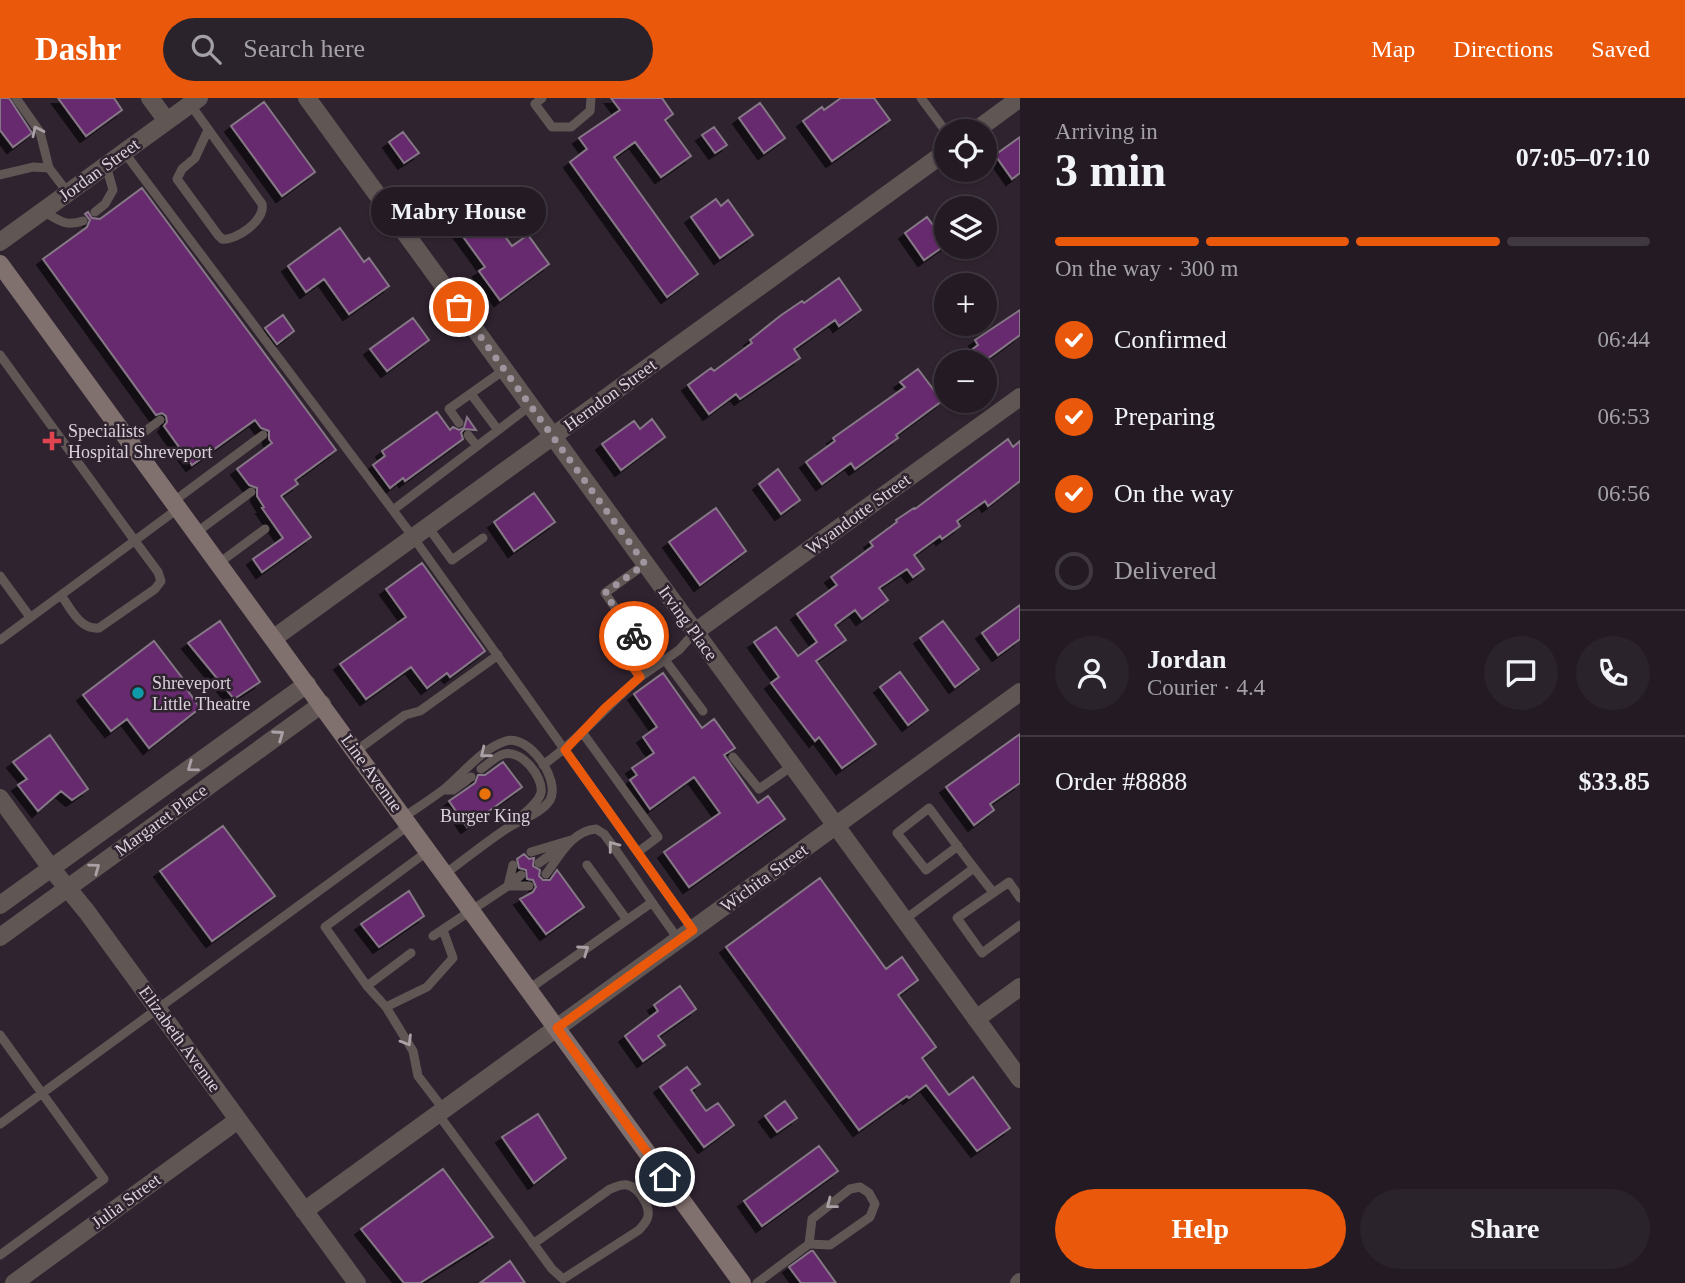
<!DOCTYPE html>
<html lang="en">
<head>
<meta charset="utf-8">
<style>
	:root { --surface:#231a24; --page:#2b232c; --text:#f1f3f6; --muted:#a3a1a6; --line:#403841; --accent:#ea580c }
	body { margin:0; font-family:Georgia,serif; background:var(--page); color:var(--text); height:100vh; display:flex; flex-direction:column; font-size:26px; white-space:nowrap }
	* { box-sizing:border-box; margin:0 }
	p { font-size:23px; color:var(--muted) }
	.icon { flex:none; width:38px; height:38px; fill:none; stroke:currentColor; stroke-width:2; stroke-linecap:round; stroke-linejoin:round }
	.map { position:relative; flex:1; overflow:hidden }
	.sheet { display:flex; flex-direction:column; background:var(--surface); width:665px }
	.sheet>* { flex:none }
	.fabs { position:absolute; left:934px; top:21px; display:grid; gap:14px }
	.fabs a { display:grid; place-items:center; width:63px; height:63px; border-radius:50%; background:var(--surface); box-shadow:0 2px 5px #0004,0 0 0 2px var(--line); font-size:35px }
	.pin { position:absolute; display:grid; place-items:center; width:60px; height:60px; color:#fff; margin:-30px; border:4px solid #fff; border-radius:50%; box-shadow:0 2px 7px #0007 }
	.courier { position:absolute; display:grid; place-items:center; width:70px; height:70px; margin:-35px; border:5px solid #ea580c; border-radius:50%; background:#fff; color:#222; box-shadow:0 2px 9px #0007 }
	.bubble { position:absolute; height:49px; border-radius:24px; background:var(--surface); box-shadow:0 2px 5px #0004,0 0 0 2px var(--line); font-size:23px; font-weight:700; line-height:49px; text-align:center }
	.head em { font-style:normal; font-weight:700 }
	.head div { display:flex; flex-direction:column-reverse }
	.head { display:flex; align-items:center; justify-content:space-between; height:119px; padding:0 35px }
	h1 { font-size:46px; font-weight:700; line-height:52px }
	.bar { display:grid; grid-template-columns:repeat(4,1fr); gap:10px 7px; align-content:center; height:84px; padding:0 35px }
	.bar i { height:9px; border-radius:5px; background:var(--line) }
	.bar .active { background:var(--accent) }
	.bar p { grid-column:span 4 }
	.line { display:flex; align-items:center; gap:18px; padding:0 35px; border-top:2px solid var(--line) }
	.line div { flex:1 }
	.round { display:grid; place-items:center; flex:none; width:74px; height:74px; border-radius:37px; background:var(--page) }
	ol { padding:0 35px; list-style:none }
	li { display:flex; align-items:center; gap:21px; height:77px }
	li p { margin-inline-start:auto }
	li .icon { padding:7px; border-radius:50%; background:var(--accent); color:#fff; stroke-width:4 }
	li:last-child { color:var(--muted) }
	li i { width:38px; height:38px; border:4px solid var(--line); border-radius:50% }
	.cta { display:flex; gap:14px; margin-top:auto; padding:14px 35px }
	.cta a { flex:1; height:80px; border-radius:42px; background:var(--accent); color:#fff; font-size:28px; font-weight:700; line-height:80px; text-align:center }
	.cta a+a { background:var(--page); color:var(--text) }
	header { display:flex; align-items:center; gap:42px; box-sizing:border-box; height:98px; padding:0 35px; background:var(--accent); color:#fff }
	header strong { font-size:33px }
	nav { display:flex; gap:38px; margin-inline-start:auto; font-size:24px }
	.search { width:490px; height:63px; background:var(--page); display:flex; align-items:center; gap:18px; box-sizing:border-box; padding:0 24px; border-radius:38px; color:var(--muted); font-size:26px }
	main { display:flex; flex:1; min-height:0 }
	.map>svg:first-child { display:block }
	.building { fill:#68296e; stroke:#857786; stroke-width:2; filter:url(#shadow) }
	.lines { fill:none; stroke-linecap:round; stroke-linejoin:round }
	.service { stroke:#605755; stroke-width:9 }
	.minor { stroke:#605755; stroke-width:18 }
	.tertiary { stroke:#605755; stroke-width:18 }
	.secondary { stroke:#80706e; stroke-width:18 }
	.oneway { stroke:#a9a1a5 }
	.done { stroke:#9e959e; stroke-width:7; stroke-dasharray:0 12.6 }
	.route { stroke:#ea580c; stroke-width:9 }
	.health-dot { fill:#e0444e; stroke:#2f2330; stroke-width:2.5 }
	.culture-dot { fill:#0f9aa8; stroke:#2f2330; stroke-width:2.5 }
	.food-dot { fill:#e8710a; stroke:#2f2330; stroke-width:2.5 }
	.labels { text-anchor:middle; stroke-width:5; stroke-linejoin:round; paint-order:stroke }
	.street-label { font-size:18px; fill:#dad2da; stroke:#2f2330 }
	.poi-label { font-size:18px; fill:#dad2da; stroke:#2f2330; text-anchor:start }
</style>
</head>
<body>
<header>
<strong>Dashr</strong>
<div class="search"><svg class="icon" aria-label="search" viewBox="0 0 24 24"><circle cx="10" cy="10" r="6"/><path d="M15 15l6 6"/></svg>Search here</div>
<nav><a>Map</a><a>Directions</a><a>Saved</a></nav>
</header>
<main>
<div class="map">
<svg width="1020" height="1185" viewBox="0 0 1020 1185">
	<defs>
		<filter id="shadow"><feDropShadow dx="-6" dy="6" stdDeviation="0" flood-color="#0009"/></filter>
	</defs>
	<rect width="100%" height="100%" fill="#2f2330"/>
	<path class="building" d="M 0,0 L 9,0 L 32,35 L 13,49 L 0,32 Z
		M 58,0 L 114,0 L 122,12 L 86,38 Z
		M 611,0 L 662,0 L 673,16 L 665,22 L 691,58 L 661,79 L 635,44 L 614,59 L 698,176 L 667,199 L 570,64 L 587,51 L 579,40 L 620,12 Z
		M 841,0 L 874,0 L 890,22 L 832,63 L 803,23 L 822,9 L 824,12 Z
		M 264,4 L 315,74 L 282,98 L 231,28 Z
		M 760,5 L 785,40 L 764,55 L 739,20 Z
		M 714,29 L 727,47 L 715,55 L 702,37 Z
		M 403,34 L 419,55 L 404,65 L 389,44 Z
		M 1020,39 L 1020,75 L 1012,81 L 995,57 Z
		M 142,90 L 336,352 L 295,382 L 298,386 L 281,398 L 311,439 L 262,474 L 253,461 L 283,440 L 262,410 L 264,409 L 257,398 L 257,390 L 249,387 L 237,371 L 272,345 L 269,341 L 269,333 L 261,330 L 255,322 L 192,367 L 164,328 L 167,324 L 166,318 L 162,315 L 156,317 L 43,161 L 87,129 L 90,122 L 85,116 L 88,114 L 92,120 L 100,121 Z
		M 486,97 L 503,121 L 496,126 L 512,148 L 528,137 L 549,166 L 500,202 L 479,173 L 485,169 L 451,122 Z
		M 716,101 L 721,108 L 728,102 L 753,137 L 720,160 L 691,119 Z
		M 927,119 L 947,146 L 924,162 L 905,135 Z
		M 340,130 L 364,164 L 369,160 L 389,188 L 349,216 L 324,181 L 306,194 L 288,168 Z
		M 839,180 L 861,212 L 839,228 L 835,222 L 794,251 L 800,260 L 740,301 L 736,296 L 709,316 L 688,287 L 711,270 L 714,273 L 752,245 L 750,242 L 780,218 L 802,203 L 804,205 Z
		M 1020,212 L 1020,237 L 983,264 L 956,264 L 978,247 L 975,242 Z
		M 283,217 L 294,233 L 277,246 L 265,230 Z
		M 413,220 L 429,242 L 387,273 L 370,251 Z
		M 918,271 L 942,303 L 896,337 L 898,340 L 855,371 L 851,365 L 822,386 L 806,364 L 835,343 L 833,340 L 905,289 L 900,284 Z
		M 437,314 L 450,332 L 453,329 L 459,332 L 464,330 L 467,319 L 476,332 L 464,331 L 461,335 L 463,341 L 405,383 L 403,380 L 390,390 L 373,367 L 385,358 L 382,353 Z
		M 652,321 L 665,339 L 621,372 L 602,346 L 634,323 L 640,331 Z
		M 1008,341 L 1013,349 L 1020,343 L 1020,383 L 988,408 L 985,403 L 957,423 L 960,428 L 942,441 L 940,438 L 914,457 L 924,471 L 913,479 L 907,471 L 879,490 L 888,502 L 862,521 L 855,512 L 835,527 L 846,542 L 816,563 L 876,646 L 842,670 L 819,639 L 815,643 L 771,585 L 779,579 L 754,544 L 776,529 L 798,558 L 817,544 L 797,516 L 837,487 L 831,479 L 873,448 L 870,444 L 897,424 L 896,422 L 914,410 L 915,411 Z
		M 778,371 L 800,402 L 781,416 L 759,386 Z
		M 534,395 L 555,424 L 514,453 L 494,424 Z
		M 716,410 L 746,453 L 700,487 L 669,444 Z
		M 422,465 L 485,553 L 450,579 L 447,575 L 427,590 L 411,569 L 366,601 L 340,566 L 406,519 L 386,491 Z
		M 1020,507 L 1020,541 L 998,557 L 982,535 Z
		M 220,523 L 260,584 L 234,601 L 188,545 Z
		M 943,523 L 979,571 L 955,589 L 920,540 Z
		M 154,543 L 183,581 L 188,593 L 200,610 L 149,650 L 127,621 L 111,633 L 83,597 Z
		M 900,574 L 928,612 L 908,627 L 880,589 Z
		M 663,575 L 702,630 L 714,621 L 735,650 L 724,657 L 758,705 L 768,698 L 785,721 L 689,789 L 664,754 L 720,715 L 694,679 L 650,711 L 630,682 L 637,677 L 632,670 L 654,655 L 643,639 L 657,629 L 634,596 Z
		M 1020,636 L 1020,685 L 990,706 L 994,712 L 974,727 L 946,689 Z
		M 50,637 L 88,691 L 72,702 L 61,693 L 38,713 L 18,687 L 27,681 L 13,664 Z
		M 503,664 L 522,689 L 467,729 L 449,703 L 475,685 L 478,677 L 485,677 Z
		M 223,728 L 275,798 L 212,843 L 160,773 Z
		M 524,756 L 529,761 L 534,760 L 533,768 L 540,772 L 539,778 L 543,782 L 550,782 L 557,772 L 584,809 L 546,836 L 520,801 L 533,794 L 536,789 L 533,782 L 527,781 L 526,772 L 519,770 L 517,761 Z
		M 820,780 L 886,871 L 902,859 L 918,882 L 898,897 L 936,949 L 922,960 L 949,997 L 973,979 L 1010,1030 L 977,1053 L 926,987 L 909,1000 L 907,998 L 859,1032 L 726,849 Z
		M 409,793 L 424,818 L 379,849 L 361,826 Z
		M 680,888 L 696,911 L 658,938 L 665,947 L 643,963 L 625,938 L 658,913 L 654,907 Z
		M 687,969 L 700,986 L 691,992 L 706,1013 L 718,1005 L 734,1027 L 704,1049 L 660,989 Z
		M 785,1003 L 797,1020 L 777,1034 L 765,1018 Z
		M 538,1016 L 566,1060 L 534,1085 L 502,1039 Z
		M 819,1048 L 838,1073 L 762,1128 L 744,1103 Z
		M 443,1071 L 493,1139 L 420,1185 L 404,1185 L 361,1131 Z
		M 811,1153 L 813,1153 L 836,1185 L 801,1185 L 789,1169 Z
		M 510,1163 L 525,1185 L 480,1185 Z"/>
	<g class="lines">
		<path class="service" d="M 16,0 L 40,34 L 49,70
			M 542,0 L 535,6 L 552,29 L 571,29 L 590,13 L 591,0
			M 921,0 L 947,35
			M 190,6 L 262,106 C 266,122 236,143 222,141 L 218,137 L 177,81 L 182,71 L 195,60 L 208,32
			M 124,54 L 413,439 L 693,832
			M 0,77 L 33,69 L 49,70 L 68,95
			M 43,113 C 59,122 65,129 83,123
			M 95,114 L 105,106 L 113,92 L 106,67
			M 0,257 L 135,443 L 158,474 L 161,483 L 155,491 L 99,530 C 80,532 71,511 61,497
			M 471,296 L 498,332
			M 459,325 L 449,311 L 504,272
			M 468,337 L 477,348
			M 131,344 L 160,322
			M 174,403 L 263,337
			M 393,412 L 530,308
			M 428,429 L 452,462 L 483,440
			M 197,434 L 251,394
			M 219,465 L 265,431
			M 645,466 L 605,495 L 635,539 C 624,560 626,560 640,579 L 679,552 L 695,534
			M 0,478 L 30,519
			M 0,542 L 179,410
			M 665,562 L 703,613
			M 582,634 L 658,739 L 638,754
			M 356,653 L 405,617 L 420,613 L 498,557
			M 733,659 L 759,691 L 792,668
			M 543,667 C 578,642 607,608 640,579
			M 481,671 C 488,666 496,658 504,656 C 521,651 544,679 541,695 C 538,705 527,713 519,720
			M 443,692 L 453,692 L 471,679
			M 404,719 C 417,710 431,701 443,692 C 464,675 481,651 506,643 C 529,636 561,682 550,702 C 541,716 519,722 506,731 C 485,745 465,761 445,776
			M 958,748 L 926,772 L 897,735 L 929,710 C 950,738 971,767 993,794
			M 428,753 L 325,829 L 367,888 L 386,909 L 413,953 L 418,978 L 444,1012
			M 531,754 L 571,742
			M 539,765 L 564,747
			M 587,767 L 627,822
			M 546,776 C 560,757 572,733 596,731 L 604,736 C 630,771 653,807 679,842
			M 508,788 L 513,767
			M 508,788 L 521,777
			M 1020,800 L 1009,784 L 957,820 L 982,855 L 1020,827
			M 904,822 L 974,770
			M 433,838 L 508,788 L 529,788
			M 367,888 L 411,855
			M 529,891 L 651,805
			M 386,909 L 427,889 L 453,860 L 443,832
			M 0,937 L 104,1081 L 0,1157
			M 438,1016 L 552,1171 L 563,1181 L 639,1132 C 643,1127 647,1124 648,1118 C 650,1107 638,1089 627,1087 C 621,1086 616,1089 610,1091 L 533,1146
			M 0,1026 L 409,727
			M 757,1185 L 809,1146 L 830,1147 L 870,1119 L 875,1106 L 869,1095 L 860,1089 L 850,1091 L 812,1121 L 809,1146"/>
		<path class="minor" d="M 150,0 L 167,23
			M 307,0 L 1020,981
			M 975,33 L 1020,0
			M 0,144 L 199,0
			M 695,534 L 1020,299
			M 274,540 L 947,53
			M 0,700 L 51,770 L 87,814 L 357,1185
			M 0,807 L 307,586
			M 0,839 L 322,606
			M 976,921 L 1020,889
			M 304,1113 L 1020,594
			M 14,1185 L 238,1022"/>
		<path class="tertiary" d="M 1019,1185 L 1020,1184"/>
		<path class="secondary" d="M 0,166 L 742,1185"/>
	</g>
	<defs><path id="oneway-chevron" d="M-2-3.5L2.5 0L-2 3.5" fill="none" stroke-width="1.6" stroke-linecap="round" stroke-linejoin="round" transform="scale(1.75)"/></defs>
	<g class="oneway">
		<use href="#oneway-chevron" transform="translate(37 33) rotate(-116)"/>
		<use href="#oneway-chevron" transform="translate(279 637) rotate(-35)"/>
		<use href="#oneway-chevron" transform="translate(485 655) rotate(141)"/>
		<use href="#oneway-chevron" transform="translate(192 669) rotate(144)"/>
		<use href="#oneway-chevron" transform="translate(613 748) rotate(-127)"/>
		<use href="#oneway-chevron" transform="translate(95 770) rotate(-36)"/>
		<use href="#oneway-chevron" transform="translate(584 852) rotate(-35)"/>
		<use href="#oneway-chevron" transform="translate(407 943) rotate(59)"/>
		<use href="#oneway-chevron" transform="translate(831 1106) rotate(142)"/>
	</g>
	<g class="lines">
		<path class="done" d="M 459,209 L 645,466 L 605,495 L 634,538"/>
		<path class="route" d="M 634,538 C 628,564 622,553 640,579 L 605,610 L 565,652 L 693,832 L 557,930 L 665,1079"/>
	</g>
	<path class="health-dot" d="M48.5 332.5h7v7h7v7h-7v7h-7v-7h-7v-7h7z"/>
	<circle class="culture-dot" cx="138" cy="595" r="7"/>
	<circle class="food-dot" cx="485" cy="696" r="7"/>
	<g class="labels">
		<g class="street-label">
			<text transform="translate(99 72) rotate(-36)" y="6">Jordan Street</text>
			<text transform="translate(610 297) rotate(-36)" y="6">Herndon Street</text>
			<text transform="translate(858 416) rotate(-36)" y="6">Wyandotte Street</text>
			<text transform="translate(688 525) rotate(54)" y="6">Irving Place</text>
			<text transform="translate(372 675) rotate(54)" y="6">Line Avenue</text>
			<text transform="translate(161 722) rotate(-36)" y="6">Margaret Place</text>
			<text transform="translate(764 780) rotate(-36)" y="6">Wichita Street</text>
			<text transform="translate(180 941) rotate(54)" y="6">Elizabeth Avenue</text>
			<text transform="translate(126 1103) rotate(-36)" y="6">Julia Street</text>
		</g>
		<g class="poi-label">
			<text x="68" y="339">Specialists<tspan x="68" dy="21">Hospital Shreveport</tspan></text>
			<text x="152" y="591">Shreveport<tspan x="152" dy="21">Little Theatre</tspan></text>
			<text x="485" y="724" text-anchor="middle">Burger King</text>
		</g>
	</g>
</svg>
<div class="fabs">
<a><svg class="icon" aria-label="locate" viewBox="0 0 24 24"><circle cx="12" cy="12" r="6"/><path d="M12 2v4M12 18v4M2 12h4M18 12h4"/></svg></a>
<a><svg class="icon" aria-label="layers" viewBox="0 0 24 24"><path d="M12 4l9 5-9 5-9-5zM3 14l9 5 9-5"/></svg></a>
<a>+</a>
<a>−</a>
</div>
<div class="pin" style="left:459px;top:209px;background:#ea580c"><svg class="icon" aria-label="bag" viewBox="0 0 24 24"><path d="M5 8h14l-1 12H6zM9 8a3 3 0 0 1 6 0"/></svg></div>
<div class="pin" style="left:665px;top:1079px;background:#1f2937"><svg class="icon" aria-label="home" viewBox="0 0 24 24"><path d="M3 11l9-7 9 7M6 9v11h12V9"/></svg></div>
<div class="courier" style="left:634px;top:538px"><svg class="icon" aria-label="bike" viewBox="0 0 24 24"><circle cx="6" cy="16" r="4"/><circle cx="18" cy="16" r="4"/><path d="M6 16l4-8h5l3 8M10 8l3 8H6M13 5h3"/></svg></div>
<div class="bubble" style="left:371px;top:89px;width:175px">Mabry House</div>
</div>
<section class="sheet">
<div class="head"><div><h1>3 min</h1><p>Arriving in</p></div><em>07:05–07:10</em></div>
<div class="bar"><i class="active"></i><i class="active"></i><i class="active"></i><i></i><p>On the way · 300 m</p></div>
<ol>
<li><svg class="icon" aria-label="check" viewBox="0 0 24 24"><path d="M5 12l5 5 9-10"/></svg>Confirmed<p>06:44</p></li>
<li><svg class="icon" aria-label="check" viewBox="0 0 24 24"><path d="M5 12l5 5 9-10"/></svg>Preparing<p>06:53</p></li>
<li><svg class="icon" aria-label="check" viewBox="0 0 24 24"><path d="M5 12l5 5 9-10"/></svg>On the way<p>06:56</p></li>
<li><i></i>Delivered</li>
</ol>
<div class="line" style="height:126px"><a class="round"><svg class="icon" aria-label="person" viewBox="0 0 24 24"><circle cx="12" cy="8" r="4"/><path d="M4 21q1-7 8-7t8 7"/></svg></a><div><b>Jordan</b><p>Courier · 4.4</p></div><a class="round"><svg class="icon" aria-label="chat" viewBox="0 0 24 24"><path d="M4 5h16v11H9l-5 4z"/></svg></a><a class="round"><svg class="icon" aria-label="phone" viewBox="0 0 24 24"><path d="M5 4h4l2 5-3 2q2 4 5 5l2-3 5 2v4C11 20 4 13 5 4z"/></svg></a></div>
<div class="line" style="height:91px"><div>Order #8888</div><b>$33.85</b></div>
<div class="cta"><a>Help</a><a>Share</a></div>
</section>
</main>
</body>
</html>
